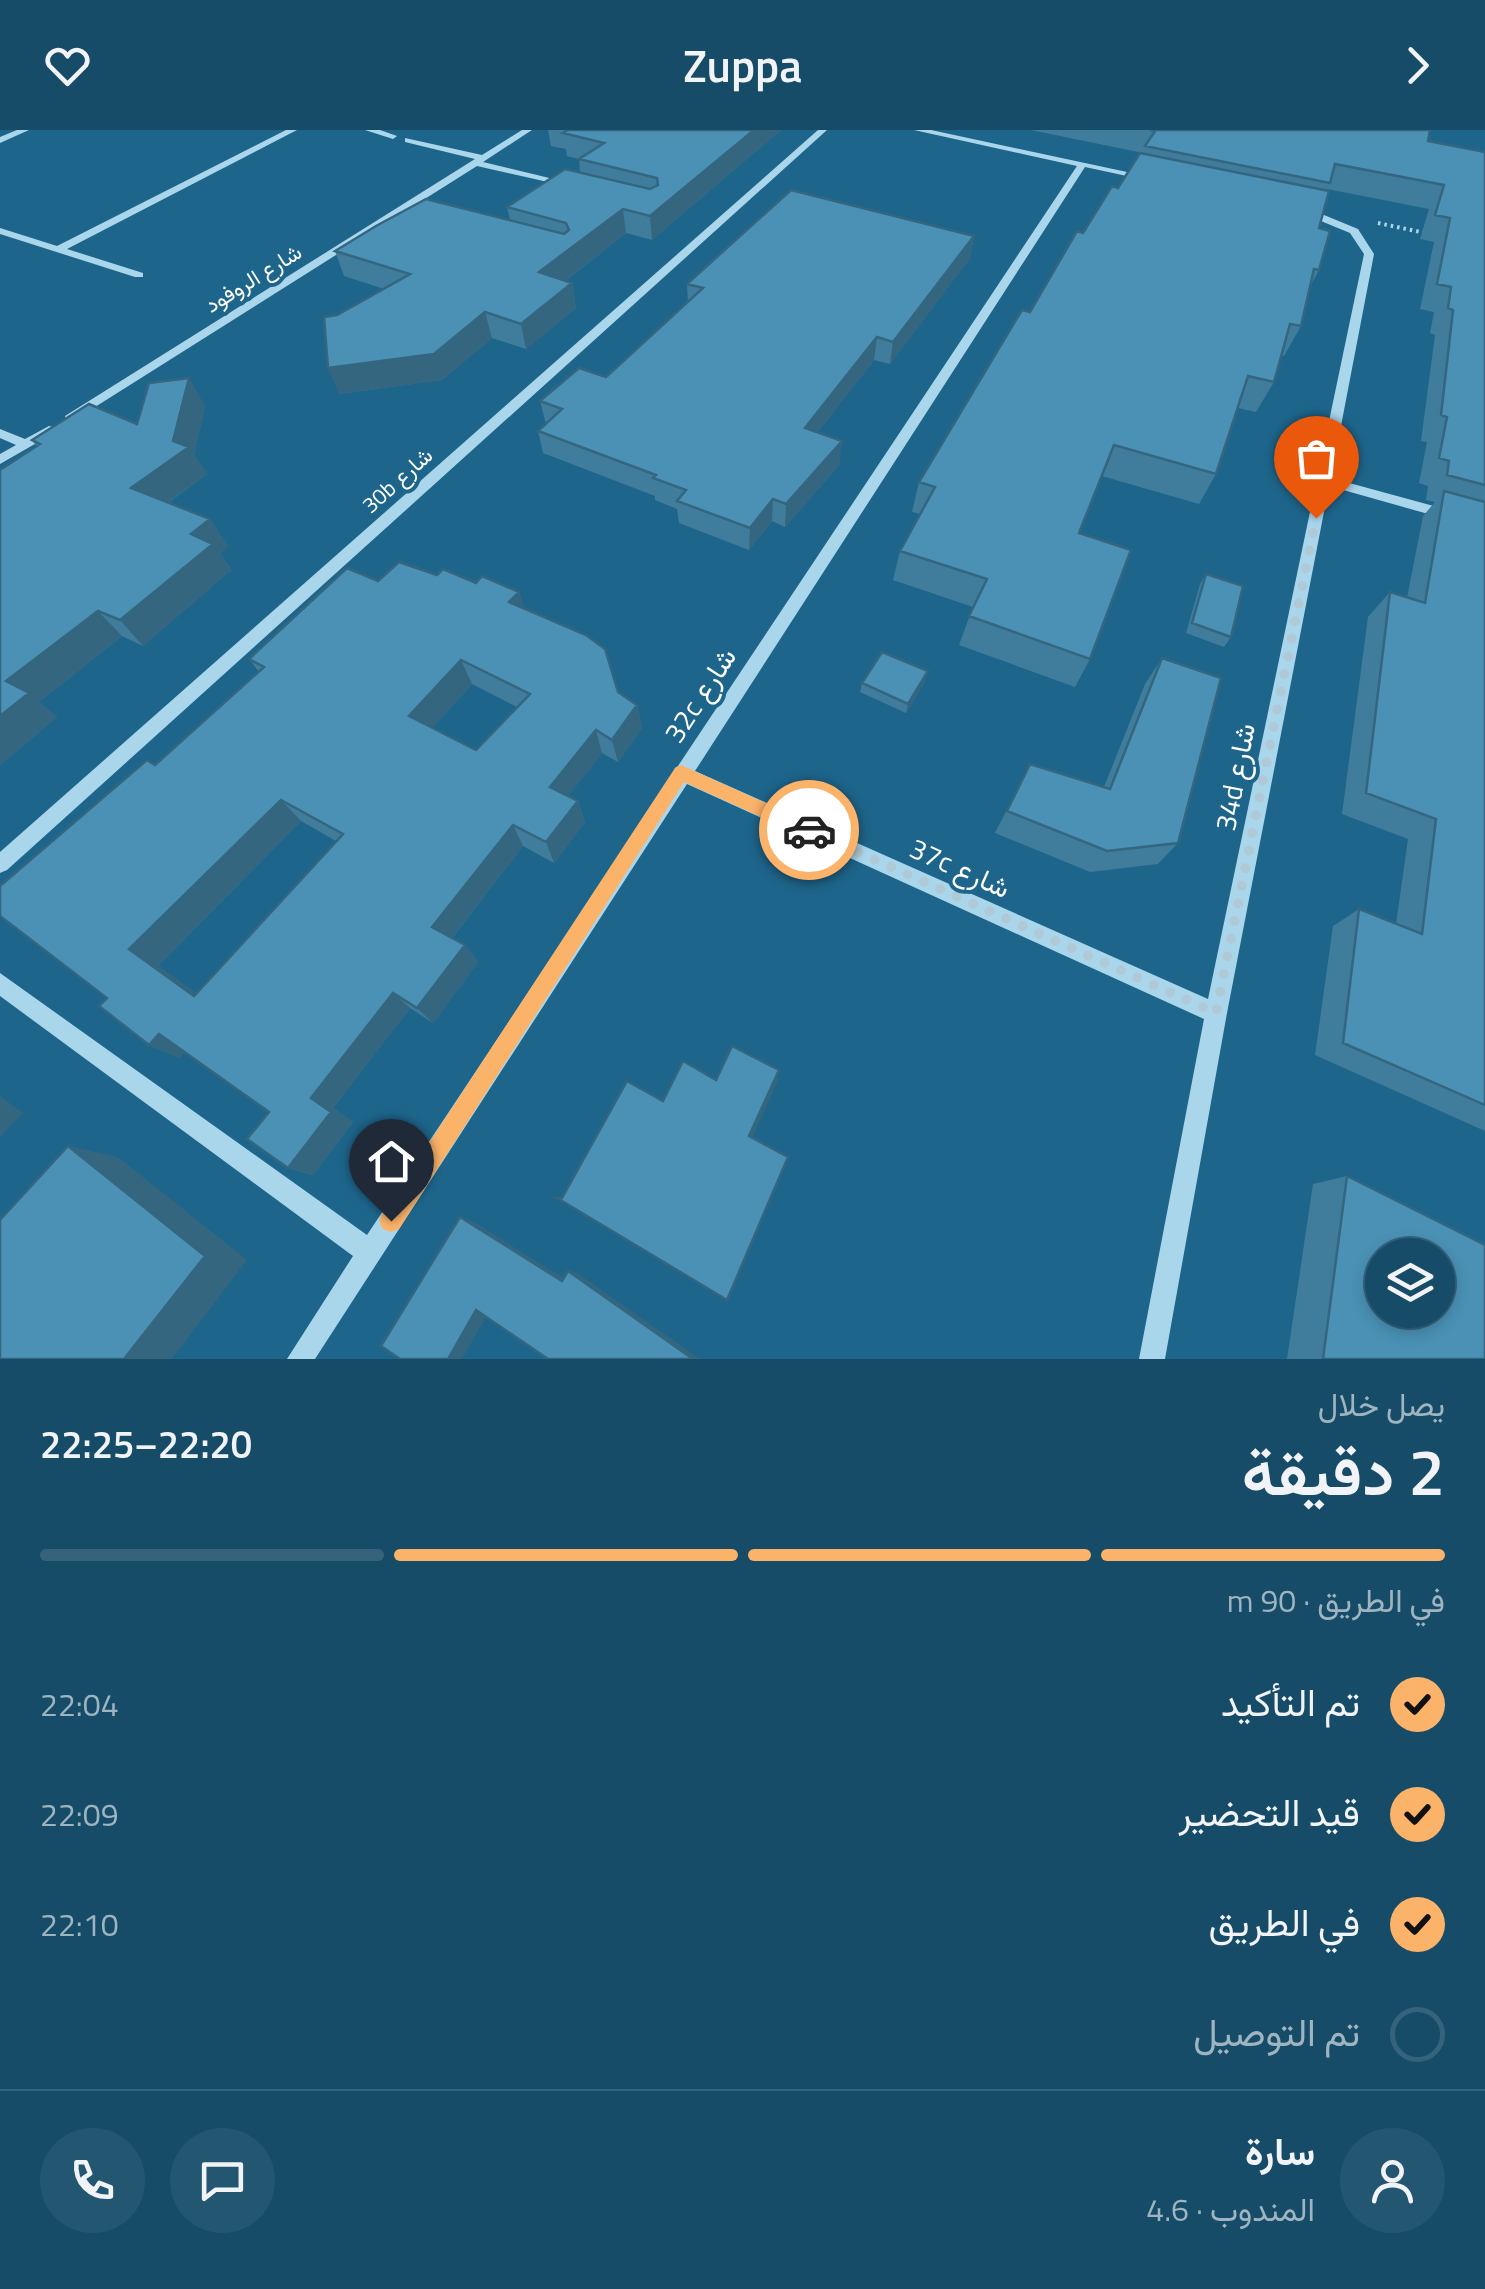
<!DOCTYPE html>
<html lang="ar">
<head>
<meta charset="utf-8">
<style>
	:root { --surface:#164c68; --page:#235671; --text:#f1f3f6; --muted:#9eb4c0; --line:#35637c; --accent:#fbb269 }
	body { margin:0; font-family:"Titillium Web",Vazirmatn,sans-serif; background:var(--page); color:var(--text); direction:rtl; height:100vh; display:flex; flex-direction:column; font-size:38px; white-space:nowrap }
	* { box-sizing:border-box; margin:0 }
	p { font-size:32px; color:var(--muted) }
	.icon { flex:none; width:55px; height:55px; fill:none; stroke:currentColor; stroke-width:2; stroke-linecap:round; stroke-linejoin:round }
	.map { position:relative; height:1229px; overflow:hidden; direction:ltr }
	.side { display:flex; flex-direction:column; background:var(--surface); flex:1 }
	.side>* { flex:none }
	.tools { position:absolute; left:1365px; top:1108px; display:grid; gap:20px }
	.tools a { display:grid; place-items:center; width:90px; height:90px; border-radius:50%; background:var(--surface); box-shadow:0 5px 15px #0003,0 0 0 2px var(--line); font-size:50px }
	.pin { position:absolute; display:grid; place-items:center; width:85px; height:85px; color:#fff; margin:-102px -42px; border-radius:50% 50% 50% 0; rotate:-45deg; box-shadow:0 0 10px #0007 }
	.pin .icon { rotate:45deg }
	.courier { position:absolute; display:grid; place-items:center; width:100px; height:100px; margin:-50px; border:8px solid #fbb269; border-radius:50%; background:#fff; color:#222; box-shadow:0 2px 12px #0007 }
	.overview em { font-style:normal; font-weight:600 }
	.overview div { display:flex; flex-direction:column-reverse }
	.overview { display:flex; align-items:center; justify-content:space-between; height:170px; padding:0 40px }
	h1 { font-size:65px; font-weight:600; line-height:75px }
	.bar { display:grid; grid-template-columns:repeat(4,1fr); gap:15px 10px; align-content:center; height:120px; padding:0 40px }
	.bar i { height:12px; border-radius:8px; background:var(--line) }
	.bar .active { background:var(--accent) }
	.bar p { grid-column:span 4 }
	.line { display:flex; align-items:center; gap:25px; padding:0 40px; border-top:2px solid var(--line) }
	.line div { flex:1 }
	.round { display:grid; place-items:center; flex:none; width:105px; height:105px; border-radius:52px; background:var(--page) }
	ol { padding:0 40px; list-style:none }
	li { display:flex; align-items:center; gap:30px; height:110px }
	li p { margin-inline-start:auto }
	li .icon { padding:10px; border-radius:50%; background:var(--accent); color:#111; stroke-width:4 }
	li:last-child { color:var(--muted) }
	li i { width:55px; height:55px; border:5px solid var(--line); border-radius:50% }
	header { display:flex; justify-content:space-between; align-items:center; height:130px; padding:0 40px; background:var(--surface); font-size:45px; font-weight:600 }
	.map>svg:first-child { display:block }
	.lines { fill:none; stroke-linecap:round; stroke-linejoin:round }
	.path { stroke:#aad6ec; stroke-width:4; stroke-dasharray:2.5 4; stroke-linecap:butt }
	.minor { fill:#aad6ec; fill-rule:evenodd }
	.wall { fill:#407d9c; fill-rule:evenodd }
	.shaded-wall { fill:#34667f }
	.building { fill:#4a91b5; stroke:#34667f; stroke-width:2.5; fill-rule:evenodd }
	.route { fill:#fbb269 }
	.done { stroke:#b0c9d6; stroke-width:10; stroke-dasharray:0 18 }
	.labels { text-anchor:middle; stroke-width:8; stroke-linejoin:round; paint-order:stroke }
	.far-street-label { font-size:22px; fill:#fff; stroke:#1e658b }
	.street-label { font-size:28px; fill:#fff; stroke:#1e658b }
</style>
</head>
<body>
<header><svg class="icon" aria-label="forward" viewBox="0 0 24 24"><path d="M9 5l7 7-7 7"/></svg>Zuppa<svg class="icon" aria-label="heart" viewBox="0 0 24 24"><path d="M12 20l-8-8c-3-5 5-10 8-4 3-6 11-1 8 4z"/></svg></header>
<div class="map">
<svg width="1485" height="1229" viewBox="0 0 1485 1229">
	<rect width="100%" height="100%" fill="#1e658b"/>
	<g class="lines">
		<path class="path" d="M 1378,93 L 1430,104"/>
		<path class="minor" d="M 17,0 L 29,0 L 0,13 L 0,7 Z
			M 286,0 L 297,0 L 67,119 L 143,143 L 143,147 L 135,147 L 0,104 L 0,98 L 57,116 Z
			M 365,0 L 380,0 L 397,6 L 393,9 Z
			M 522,0 L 532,0 L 483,32 L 570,53 L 570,57 L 477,36 L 76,289 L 66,289 L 65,286 L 475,29 L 405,12 L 405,8 L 482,25 Z
			M 818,0 L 827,0 L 7,740 L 0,743 L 0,722 Z
			M 914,0 L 931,0 L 1155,48 L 1150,51 L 1085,37 L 695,641 L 1208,869 L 1364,124 L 1350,103 L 1299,82 L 1299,78 L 1307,78 L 1358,99 L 1374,124 L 1331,348 L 1485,390 L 1485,400 L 1329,356 L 1227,883 L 1165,1229 L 1139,1229 L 1204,889 L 687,654 L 315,1229 L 287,1229 L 353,1126 L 0,866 L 0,843 L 367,1105 L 673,645 L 675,638 L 678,636 L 1077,36 Z
			M 49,296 L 54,297 L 54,303 L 0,334 L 0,324 L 16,315 L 0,308 L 0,299 L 25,309 Z"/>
	</g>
	<path class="wall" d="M 548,0 L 781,0 L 652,110 L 626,103 L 565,151 L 572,153 L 576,178 L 526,219 L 492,208 L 442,250 L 339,264 L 337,185 L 384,159 L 344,146 L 335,121 L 510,90 L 507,77 L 580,42 L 579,29 L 567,26 L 566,19 L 551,16 Z
		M 1031,0 L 1430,0 L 1428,11 L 1485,22 L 1485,1001 L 1315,925 L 1333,796 L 1359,779 L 1396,794 L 1408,709 L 1342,684 L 1368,487 L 1390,462 L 1407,468 L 1423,386 L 1435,372 L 1426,370 L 1428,356 L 1419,353 L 1427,312 L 1421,311 L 1435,205 L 1430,203 L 1434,182 L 1420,179 L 1434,112 L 1420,109 L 1429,79 L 1327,59 L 1319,98 L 1319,140 L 1311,155 L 1301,196 L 1284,226 L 1281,226 L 1274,252 L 1256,282 L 1238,278 L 1216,344 L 1199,374 L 1102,346 L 1079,403 L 1090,529 L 1075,557 L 959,515 L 973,477 L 893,450 L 900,421 L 920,384 L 912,382 L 919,352 L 1083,103 L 1143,23 Z
		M 974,106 L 970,128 L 890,234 L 874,230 L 817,303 L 840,334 L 785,397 L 772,391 L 749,420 L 679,393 L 677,379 L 655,370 L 655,366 L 543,323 L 538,301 L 546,294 L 540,271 L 606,247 L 688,173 L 687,154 Z
		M 205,275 L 194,325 L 207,344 L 168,373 L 210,389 L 228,416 L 220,423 L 231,440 L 143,516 L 122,506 L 39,572 L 57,587 L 0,635 L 36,316 L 32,310 L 137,294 Z
		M 1206,444 L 1231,507 L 1224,517 L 1186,503 L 1200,454 Z
		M 437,445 L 519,462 L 524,479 L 618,562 L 637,575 L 642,598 L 618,632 L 602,623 L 568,666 L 578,671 L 585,692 L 554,733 L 523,716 L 452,808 L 465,815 L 478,832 L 433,893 L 410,878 L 333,978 L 353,992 L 313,1045 L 288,1038 L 269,982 L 184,922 L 179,928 L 149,915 L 107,868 L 155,635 L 259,542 L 249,529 L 378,451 ZM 472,554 L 517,577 L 476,620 L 432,598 ZM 301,691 L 336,711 L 197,864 L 158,836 Z
		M 1162,528 L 1178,713 L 1158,734 L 1090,742 L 995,703 L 1030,634 L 1104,657 L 1145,554 Z
		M 925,551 L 906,583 L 860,562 L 862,553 Z
		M 1347,1046 L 1485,1229 L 1287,1229 L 1313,1054 Z"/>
	<path class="shaded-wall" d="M 754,0 L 781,0 L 652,110 L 650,86 Z
		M 623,79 L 626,103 L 544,167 L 539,142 Z
		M 974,106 L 970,128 L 890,234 L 893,212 Z
		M 572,153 L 576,178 L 526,219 L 521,194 Z
		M 485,182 L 492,208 L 442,250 L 339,264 L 328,238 Z
		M 877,207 L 874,230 L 803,321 L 805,298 Z
		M 189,248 L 205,275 L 194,325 L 207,344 L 151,385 L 131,358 L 173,311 Z
		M 842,311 L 840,334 L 785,397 L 786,374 Z
		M 773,369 L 772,391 L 749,420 L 750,398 Z
		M 210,389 L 228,416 L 220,423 L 231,440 L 143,516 L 120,490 L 191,404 Z
		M 519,462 L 527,488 L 509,472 Z
		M 98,481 L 122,506 L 39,572 L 57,587 L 0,635 L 0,586 L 6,551 Z
		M 461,530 L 472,554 L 422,609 L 409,586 Z
		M 928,541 L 925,551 L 906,583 L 908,574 Z
		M 637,575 L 642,598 L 618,632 L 612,610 Z
		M 596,600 L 602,623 L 558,679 L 550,657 Z
		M 281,670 L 301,691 L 158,836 L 221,881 L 194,866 L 129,819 Z
		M 578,671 L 585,692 L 554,733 L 546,712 Z
		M 513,695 L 523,716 L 447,814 L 432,797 Z
		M 465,815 L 478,832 L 433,893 L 417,878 Z
		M 393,863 L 410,878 L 333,978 L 353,992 L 313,1045 L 288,1038 L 311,968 Z
		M 159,904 L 187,917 L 179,928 L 149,915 Z
		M 779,940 L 777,953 L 749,1015 L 749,1006 Z
		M 0,966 L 23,983 L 0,1007 Z
		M 68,1016 L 118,1027 L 247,1130 L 172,1229 L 124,1229 Z
		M 788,1027 L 728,1171 L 727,1170 Z
		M 460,1087 L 474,1092 L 571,1153 L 562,1151 Z
		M 568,1141 L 577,1143 L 700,1229 L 693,1229 Z
		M 476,1180 L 490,1180 L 462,1229 L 448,1229 Z"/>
	<path class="building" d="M 568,0 L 754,0 L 650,86 L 623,79 L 539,142 L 572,153 L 521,194 L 485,182 L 434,224 L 328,238 L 324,187 L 337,185 L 410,144 L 335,121 L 376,96 L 426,69 L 564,104 L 569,100 L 566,93 L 507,77 L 565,39 L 650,59 L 658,55 L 657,48 L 579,29 L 604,13 L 563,3 Z
		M 1150,0 L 1430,0 L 1428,11 L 1485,22 L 1485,355 L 1447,345 L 1449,331 L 1439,328 L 1447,287 L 1441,285 L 1453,180 L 1448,178 L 1451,157 L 1437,154 L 1450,88 L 1435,85 L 1444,55 L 1335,34 L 1330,53 L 1145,16 L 1155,1 Z
		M 1140,23 L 1329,61 L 1319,98 L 1330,101 L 1319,140 L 1314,139 L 1301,196 L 1290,194 L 1274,252 L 1248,246 L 1216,344 L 1114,315 L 1079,403 L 1131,420 L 1090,529 L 969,486 L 987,449 L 900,421 L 935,357 L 919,352 L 1022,180 L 1030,182 L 1077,101 L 1083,103 L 1112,56 L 1118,58 Z
		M 791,60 L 974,106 L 893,212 L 877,207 L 805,298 L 842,311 L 786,374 L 773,369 L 750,398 L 677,371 L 686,360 L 653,348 L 656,345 L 538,301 L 562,279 L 540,271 L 579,238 L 606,247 L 703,158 L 687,154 Z
		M 189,248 L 173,311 L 189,317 L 131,358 L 210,389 L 191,404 L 213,414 L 120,490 L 98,481 L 6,551 L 29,563 L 0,586 L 0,340 L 40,314 L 32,310 L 89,274 L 137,294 L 149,253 Z
		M 1444,361 L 1485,372 L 1485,975 L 1343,913 L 1359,779 L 1422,804 L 1436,689 L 1366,663 L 1390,462 L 1425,473 Z
		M 399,432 L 437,445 L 443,439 L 476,453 L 482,446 L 519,462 L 509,472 L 586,505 L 605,519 L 618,562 L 637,575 L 612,610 L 596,600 L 550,657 L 578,671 L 546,712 L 513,695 L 432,797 L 465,815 L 417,878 L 393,863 L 311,968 L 331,982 L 288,1038 L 247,1009 L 269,982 L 159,904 L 149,915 L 99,876 L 107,868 L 0,786 L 0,756 L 147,630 L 155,635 L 264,537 L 249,529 L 347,438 L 378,451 ZM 461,530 L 530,564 L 476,620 L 409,586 ZM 281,670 L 343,704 L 194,866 L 129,819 Z
		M 1206,444 L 1243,456 L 1231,507 L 1192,493 Z
		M 882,522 L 928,541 L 908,574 L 862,553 Z
		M 1162,528 L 1221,548 L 1178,713 L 1107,721 L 1007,681 L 1030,634 L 1110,659 Z
		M 732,916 L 779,940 L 749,1006 L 788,1027 L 727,1170 L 557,1068 L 562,1068 L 627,951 L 663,971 L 683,931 L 716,950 Z
		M 68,1016 L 205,1126 L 124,1229 L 0,1229 L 0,1090 Z
		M 1347,1046 L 1485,1115 L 1485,1229 L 1323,1229 ZM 1382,1125 L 1438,1125 L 1438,1180 L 1382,1180 Z
		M 460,1087 L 562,1151 L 568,1141 L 693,1229 L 548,1229 L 476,1180 L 448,1229 L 400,1229 L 381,1216 Z"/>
	<path class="route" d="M 681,635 L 815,695 L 815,706 L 803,706 L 684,652 L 399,1099 L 391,1102 L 383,1099 L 379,1091 L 383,1083 L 675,638 Z"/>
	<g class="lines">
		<path class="done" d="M 809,700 L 1216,883 L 1316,388"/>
	</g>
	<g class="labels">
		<g class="far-street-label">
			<text transform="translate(253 148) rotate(-32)" y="8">شارع الروفود</text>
			<text transform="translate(397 350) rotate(-42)" y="8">30b شارع</text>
		</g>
		<g class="street-label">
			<text transform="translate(700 565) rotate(-57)" y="10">32c شارع</text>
			<text transform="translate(1235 647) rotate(-79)" y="10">34d شارع</text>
			<text transform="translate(960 738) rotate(24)" y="10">37c شارع</text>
		</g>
	</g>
</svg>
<div class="tools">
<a><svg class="icon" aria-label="layers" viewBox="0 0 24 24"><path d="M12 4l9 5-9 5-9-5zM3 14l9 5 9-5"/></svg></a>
</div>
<div class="pin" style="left:1316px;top:388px;background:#ea580c"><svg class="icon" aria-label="bag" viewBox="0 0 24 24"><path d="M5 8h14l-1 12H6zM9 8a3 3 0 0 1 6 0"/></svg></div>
<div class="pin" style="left:391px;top:1091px;background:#1f2937"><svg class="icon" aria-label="home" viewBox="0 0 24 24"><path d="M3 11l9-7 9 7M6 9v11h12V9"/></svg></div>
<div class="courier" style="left:809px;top:700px"><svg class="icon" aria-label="car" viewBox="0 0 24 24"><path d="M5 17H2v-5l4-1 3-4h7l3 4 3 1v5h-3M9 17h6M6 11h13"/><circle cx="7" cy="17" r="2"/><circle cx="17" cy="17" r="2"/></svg></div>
</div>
<section class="side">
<div class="overview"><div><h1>2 دقيقة</h1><p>يصل خلال</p></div><em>22:20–22:25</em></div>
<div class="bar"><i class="active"></i><i class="active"></i><i class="active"></i><i></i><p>في الطريق · 90 m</p></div>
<ol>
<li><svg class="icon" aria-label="check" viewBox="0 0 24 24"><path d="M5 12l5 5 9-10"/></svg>تم التأكيد<p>22:04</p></li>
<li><svg class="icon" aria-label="check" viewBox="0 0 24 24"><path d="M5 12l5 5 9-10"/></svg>قيد التحضير<p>22:09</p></li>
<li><svg class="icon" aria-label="check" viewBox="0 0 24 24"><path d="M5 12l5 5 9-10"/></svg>في الطريق<p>22:10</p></li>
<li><i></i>تم التوصيل</li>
</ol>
<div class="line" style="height:180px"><a class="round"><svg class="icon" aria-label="person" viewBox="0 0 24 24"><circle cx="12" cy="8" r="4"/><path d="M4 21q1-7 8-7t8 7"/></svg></a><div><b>سارة</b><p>المندوب · 4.6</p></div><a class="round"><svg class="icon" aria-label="chat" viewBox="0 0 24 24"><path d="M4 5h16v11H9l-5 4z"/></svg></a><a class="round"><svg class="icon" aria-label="phone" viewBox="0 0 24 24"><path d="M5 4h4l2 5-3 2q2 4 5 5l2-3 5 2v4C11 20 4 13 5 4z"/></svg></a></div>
</section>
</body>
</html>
